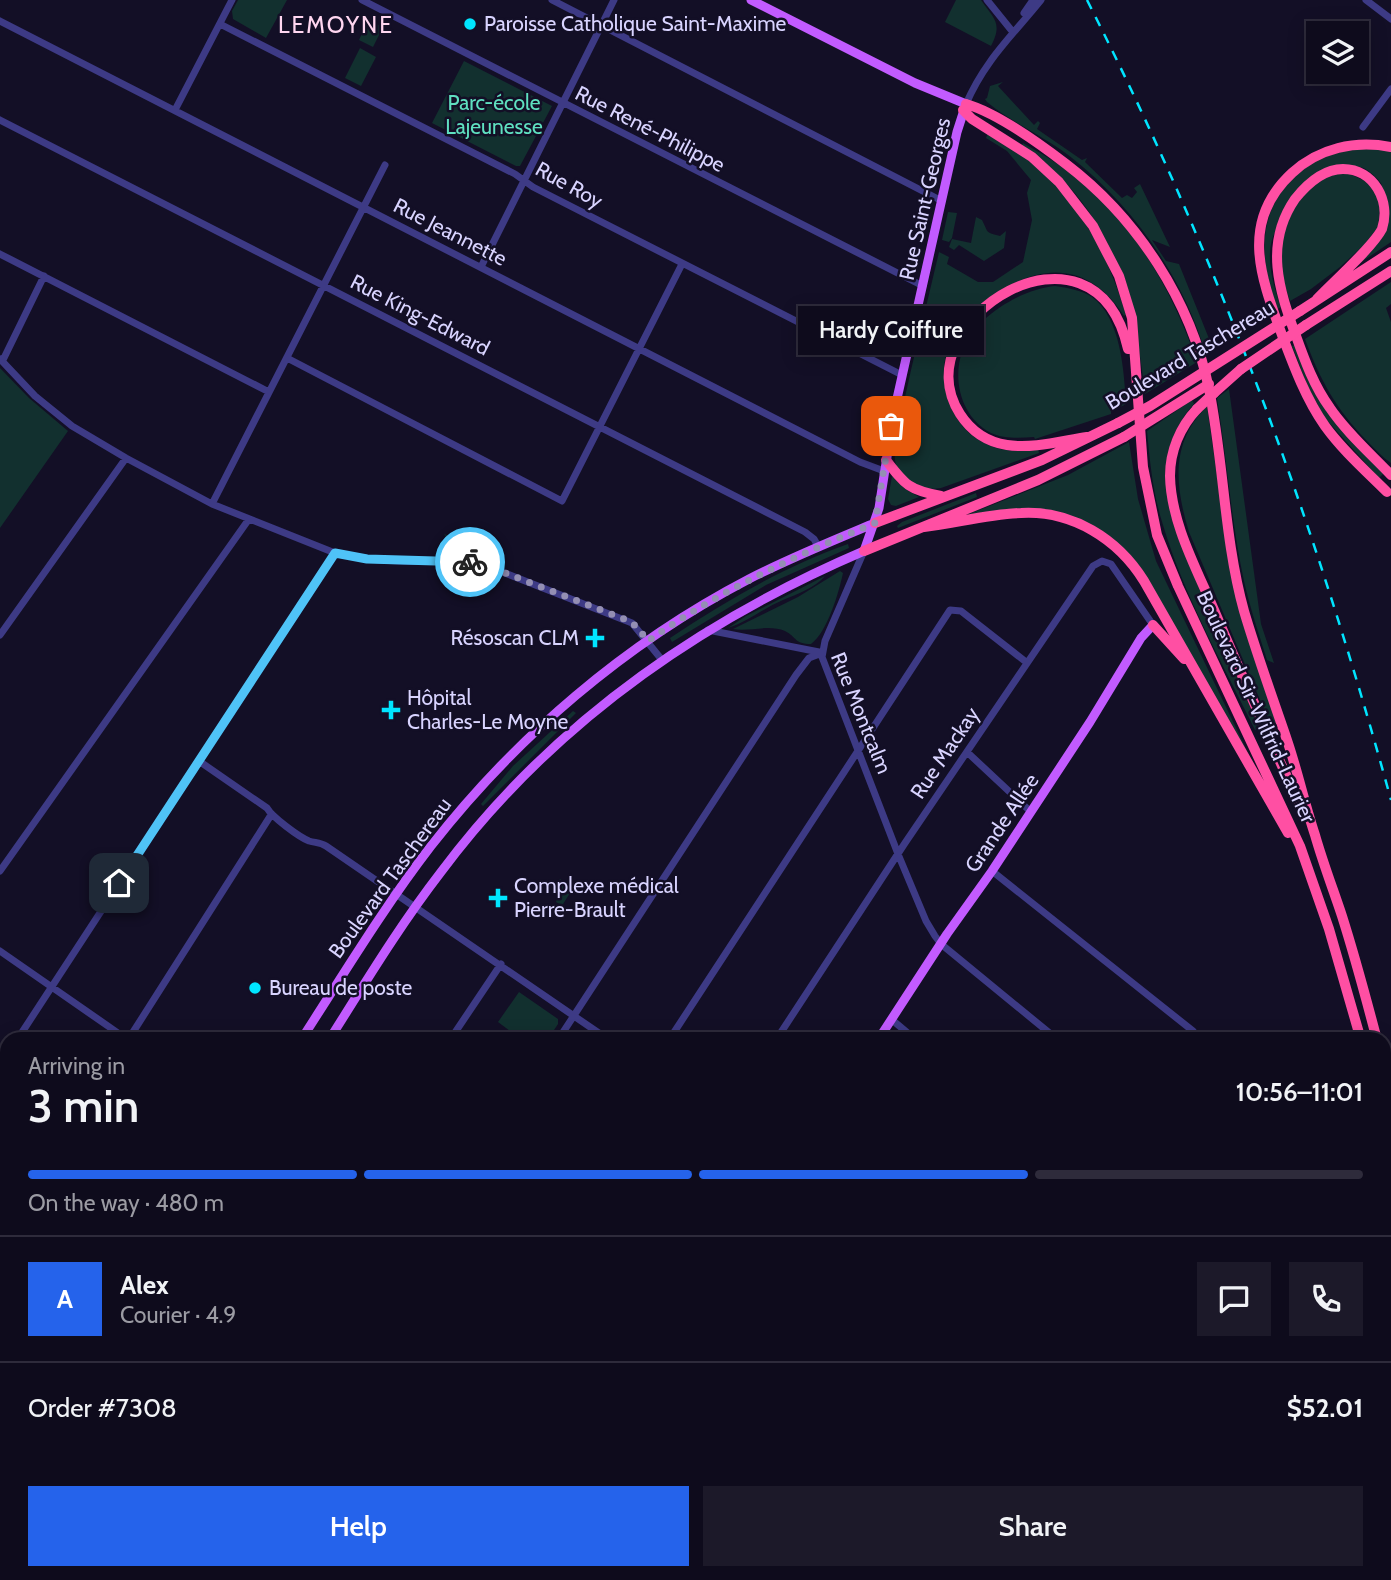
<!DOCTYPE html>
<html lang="en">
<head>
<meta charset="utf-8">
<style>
	:root { --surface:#0e0b1c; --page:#1c1929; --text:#f1f3f6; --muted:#9b9ba3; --line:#2e2b3b; --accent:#2563eb }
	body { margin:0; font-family:Cabin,sans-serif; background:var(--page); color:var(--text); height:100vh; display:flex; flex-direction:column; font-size:26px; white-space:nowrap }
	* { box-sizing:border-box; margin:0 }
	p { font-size:23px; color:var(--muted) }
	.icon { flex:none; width:38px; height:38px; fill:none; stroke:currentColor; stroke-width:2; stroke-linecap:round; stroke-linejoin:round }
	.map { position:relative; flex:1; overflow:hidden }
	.details { position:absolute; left:0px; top:1032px; width:1391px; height:548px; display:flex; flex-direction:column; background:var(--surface); border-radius:21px 21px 0 0; box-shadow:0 4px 18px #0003,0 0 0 2px var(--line) }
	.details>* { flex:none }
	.fabs { position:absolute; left:1306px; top:21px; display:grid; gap:14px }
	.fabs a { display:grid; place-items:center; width:63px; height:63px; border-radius:0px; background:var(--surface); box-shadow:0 4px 18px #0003,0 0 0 2px var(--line); font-size:35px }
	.pin { position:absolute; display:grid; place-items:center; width:60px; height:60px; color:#fff; margin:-30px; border-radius:14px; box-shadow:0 4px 10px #0006 }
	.courier { position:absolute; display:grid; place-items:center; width:70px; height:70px; margin:-35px; border:5px solid #4fc3f7; border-radius:50%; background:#fff; color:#222; box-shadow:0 2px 9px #0007 }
	.bubble { position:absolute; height:49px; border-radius:0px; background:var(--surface); box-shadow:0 4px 18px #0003,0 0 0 2px var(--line); font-size:23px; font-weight:600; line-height:49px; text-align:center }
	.overview em { font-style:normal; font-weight:600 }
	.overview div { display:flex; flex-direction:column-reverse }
	.overview { display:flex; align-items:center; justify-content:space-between; height:119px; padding:0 28px }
	h1 { font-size:46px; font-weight:600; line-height:52px }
	.bar { display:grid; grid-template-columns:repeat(4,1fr); gap:10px 7px; align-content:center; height:84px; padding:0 28px }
	.bar i { height:9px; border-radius:5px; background:var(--line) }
	.bar .active { background:var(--accent) }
	.bar p { grid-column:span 4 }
	.line { display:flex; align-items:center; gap:18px; padding:0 28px; border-top:2px solid var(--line) }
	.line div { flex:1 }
	.round { display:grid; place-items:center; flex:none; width:74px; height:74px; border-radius:0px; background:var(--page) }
	.primary-button { display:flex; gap:14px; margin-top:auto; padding:14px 28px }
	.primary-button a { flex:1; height:80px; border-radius:0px; background:var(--accent); color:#fff; font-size:28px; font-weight:600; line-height:80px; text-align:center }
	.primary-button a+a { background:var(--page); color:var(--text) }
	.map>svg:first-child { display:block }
	.green { fill:#12302f }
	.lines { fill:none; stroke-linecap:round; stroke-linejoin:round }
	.minor { stroke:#3d3a85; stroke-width:7 }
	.major { stroke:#c25bff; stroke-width:9 }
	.highway { stroke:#ff4fa3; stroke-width:10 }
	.rail { stroke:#00e5ff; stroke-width:2.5; stroke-dasharray:10 9; stroke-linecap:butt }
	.highway-bridge { stroke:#ff4fa3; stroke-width:10 }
	.done { stroke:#948fb3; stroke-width:7; stroke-dasharray:0 12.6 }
	.route { stroke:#4fc3f7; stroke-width:9 }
	.poi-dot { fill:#00e5ff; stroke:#130f26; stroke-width:2.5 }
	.labels { text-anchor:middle; stroke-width:5; stroke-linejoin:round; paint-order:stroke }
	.poi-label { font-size:21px; fill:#d9d4ff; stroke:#130f26; text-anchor:start }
	.park-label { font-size:21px; fill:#5fe0c0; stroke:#130f26 }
	.street-label { font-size:21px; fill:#d9d4ff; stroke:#130f26 }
	.neighbourhood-label { font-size:23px; letter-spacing:2px; fill:#ffd6f0; stroke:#130f26 }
</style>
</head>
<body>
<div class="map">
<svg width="1391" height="1580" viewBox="0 0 1391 1580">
	<rect width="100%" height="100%" fill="#130f26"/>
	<path class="green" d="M 238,0 L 287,0 L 266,38 L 233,19 L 232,11 Z
		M 956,0 L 981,0 C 994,19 1003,23 991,46 L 945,22 Z
		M 368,20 L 383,27 L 373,47 L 359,40 Z
		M 360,48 L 376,57 L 361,86 L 345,78 Z
		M 464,61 L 552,106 L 520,166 L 516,166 L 432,123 Z
		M 1003,82 L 998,86 L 1034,125 L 1038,121 L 1040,123 L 1037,129 L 1082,160 L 1087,158 L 1085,162 L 1122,198 L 1127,195 L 1132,198 L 1137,192 L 1134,188 L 1140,184 L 1170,247 L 1152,240 L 1166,261 L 1179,264 L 1214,351 L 1206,355 C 1184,279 1135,208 1072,158 C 1046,137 1012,123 987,102 L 985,99 L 987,98 L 990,86 Z
		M 988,133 C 1000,141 1013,148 1025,157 C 1076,195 1108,254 1126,315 L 1124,316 C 1088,260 1037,262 988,300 C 977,309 966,318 958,329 C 935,361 941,405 968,432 C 988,450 1012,454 1038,449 L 1039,453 L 941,488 C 922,492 898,481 895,460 C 893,443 900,423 903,406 C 914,355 927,304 939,252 L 949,257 L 947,264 L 978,282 L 993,282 L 1023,262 L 1032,220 L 1027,193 L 1031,180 L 1007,151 L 986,138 Z
		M 1023,143 C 1040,153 1058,163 1073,175 C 1133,221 1173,291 1197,362 L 1145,394 C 1136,315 1123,246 1067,184 C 1053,170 1037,158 1022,145 Z
		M 1355,148 L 1391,151 L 1391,242 L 1354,267 C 1376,244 1391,216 1381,183 C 1376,177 1367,168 1360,167 C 1348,165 1333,169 1321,170 C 1308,188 1285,213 1275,232 C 1264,254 1273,285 1281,307 L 1278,309 C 1255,252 1258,197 1314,162 C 1326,155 1342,152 1355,148 Z
		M 1348,173 L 1369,183 L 1381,201 L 1378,227 L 1364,245 L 1340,267 L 1311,289 L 1290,301 C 1285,285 1279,270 1280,253 C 1282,224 1302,183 1332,175 C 1337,173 1343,174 1348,173 Z
		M 948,212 L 957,213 L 952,238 L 949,242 L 942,240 Z
		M 976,217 L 982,220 C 989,234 985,232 1000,236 L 1006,231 L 1004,248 L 984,261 L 959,245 L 954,250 L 949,247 L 952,239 L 971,243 Z
		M 1391,282 L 1391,304 L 1386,308 L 1391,322 L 1391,463 C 1382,457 1375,449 1367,441 C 1336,409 1320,380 1305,339 Z
		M 1055,286 C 1068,288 1081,290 1092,297 C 1121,318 1124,371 1126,404 L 1111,412 L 1111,414 L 1035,439 L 1034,437 C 1020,438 1004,439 991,433 C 962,418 952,381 962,352 C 973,318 1021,289 1055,286 Z
		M 1295,345 L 1305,372 L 1383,474 L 1379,478 L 1324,417 L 1307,385 L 1292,346 Z
		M 0,368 L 29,398 L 68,431 L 0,528 Z
		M 1229,389 L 1261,624 L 1274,663 L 1267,660 C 1259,634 1250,608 1244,581 C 1231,521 1227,459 1217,398 Z
		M 1192,400 L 1194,404 C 1162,439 1162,479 1173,523 L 1259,728 L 1255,730 C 1223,664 1184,596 1163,525 C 1153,494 1150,463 1147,431 Z
		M 1207,406 L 1225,533 L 1278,731 L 1274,733 L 1189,532 C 1175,486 1170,443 1207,406 Z
		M 1129,442 L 1138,499 L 1156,561 L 1260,778 L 1142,570 L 1074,517 L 969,514 L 1068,475 Z
		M 892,476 L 905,489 L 919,497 L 896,506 L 891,505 L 888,499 Z
		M 976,493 L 977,497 L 898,528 L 897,526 L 902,522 Z
		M 444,534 L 483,548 L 480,556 L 437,554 L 441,541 L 444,542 L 447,538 Z
		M 848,544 L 849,548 L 766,585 L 672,642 L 670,638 C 726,601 785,566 848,544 Z
		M 840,571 L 843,573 C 839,592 827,633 811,644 C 794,644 797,637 785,631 C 769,624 749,632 733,629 L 798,597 Z
		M 825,576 C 815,588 797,594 783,600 C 764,608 747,622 728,628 L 746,616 Z
		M 573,711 L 576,713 L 483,806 L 481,804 L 513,766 Z
		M 560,879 L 576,889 L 581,886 L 576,893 L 572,890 L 563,904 L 566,908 L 556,902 L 559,892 L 555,885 Z
		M 519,992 L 558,1019 L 558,1024 L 548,1039 L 505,1039 L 510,1031 L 498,1022 Z
		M 1080,1573 L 1157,1573 L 1156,1580 L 1075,1580 Z"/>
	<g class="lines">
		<path class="minor" d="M 362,0 L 923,286
			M 552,0 L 942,201
			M 987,0 L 1012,31
			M 1366,0 L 1391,19
			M 1024,13 L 1033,0
			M 0,21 L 860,462 L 884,471
			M 220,24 L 515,174 L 533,187 L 902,375
			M 966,104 C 985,60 1012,36 1041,0
			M 175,110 L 232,0
			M 0,120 L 805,532 L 814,539 L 818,546
			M 1363,127 L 1391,89
			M 0,254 L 269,392
			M 481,267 L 614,0
			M 287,358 L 562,501 L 682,264
			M 0,359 L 35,396 L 72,426 L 126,458 L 212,504 L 335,553 C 358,558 381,561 405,561 C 432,562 461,558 487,566 L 632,623 L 662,660
			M 3,360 L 44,276
			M 212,504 L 385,165
			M 864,551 L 825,641 L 822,657 L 898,854 L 926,921 L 935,936 L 941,944 L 1058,1040
			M 708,630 L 819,652
			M 0,635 L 126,458
			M 967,752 L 1031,812
			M 199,761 L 267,808 C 272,817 299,837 309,841 C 316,843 320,842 326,846 L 609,1040
			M 0,871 L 249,519
			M 992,871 L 1193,1031
			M 0,951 L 128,1040
			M 891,1019 L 916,1040
			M 17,1040 L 335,553
			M 128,1040 L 271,815
			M 450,1040 L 501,964
			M 558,1040 L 796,675 L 809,658 L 822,653
			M 669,1040 L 950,610 L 961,611 L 1026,662
			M 776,1040 L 905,843 L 1093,566 L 1102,561 L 1111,564 L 1153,625
			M 0,1066 L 7,1055
			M 0,1234 L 7,1223
			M 0,1343 L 7,1348
			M 337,1573 L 347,1580
			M 585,1573 L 593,1580
			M 720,1573 L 728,1580
			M 865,1573 L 873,1580
			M 1361,1573 L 1363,1580
			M 95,1580 L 99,1573
			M 204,1580 L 209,1573
			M 316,1580 L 320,1573
			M 423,1580 L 428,1573
			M 1010,1580 L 1016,1573
			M 1161,1580 L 1162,1573
			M 1269,1580 L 1275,1573"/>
		<path class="major" d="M 301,1040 C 343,975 384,907 431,846 C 516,737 626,643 749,579 C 790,558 832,541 875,523
			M 329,1040 C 365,983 400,925 441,872 C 550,726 698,622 864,551 L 879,508 L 894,412 L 957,132 L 966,104 L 915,83 L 751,0
			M 878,1040 L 947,934 L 992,871 L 1090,722 L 1141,638 L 1153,625
			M 0,1499 L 7,1488
			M 0,1541 L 7,1530
			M 525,1580 L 530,1573"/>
		<path class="highway" d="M 966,104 C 997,113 1040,144 1066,164 C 1138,219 1191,301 1209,389 C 1224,463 1224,539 1244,611 C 1257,655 1273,699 1288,743 C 1298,773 1305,805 1315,835 C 1323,863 1333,889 1342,916 C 1355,957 1366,998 1377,1040
			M 963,110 L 972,119 L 1032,157 L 1059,182 L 1093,226 L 1119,276 L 1132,318 L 1143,467 L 1157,535 L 1178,586 L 1300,846 L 1329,929 L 1361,1040
			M 1317,299 C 1334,281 1372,248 1382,229 C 1391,201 1374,169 1343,169 C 1323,169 1307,184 1295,199 C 1264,244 1279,290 1296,336 C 1305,361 1314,386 1330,408 C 1347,433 1370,453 1391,475
			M 1300,311 L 1391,252
			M 1306,325 L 1391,271
			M 1214,393 L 1241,369
			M 1197,409 C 1180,427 1170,451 1170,476 C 1171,525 1199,573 1217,617 C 1244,680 1271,744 1301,807
			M 1087,437 C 1061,441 1032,449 1007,445 C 987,442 971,431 960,414 C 900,321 1095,200 1128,349
			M 886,460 C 905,485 909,490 941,496
			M 1387,492 C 1366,471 1343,451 1325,426 C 1306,399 1294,367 1282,335 C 1261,278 1239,222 1292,173 C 1319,148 1355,140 1391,147
			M 875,523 L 1042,460 L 1118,423
			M 924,527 C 956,523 989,514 1021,513 C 1072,510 1118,539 1144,581 L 1288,833
			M 864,551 L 1038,480 L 1124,437
			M 1153,625 L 1184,659
			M 1384,1064 L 1391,1089
			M 1384,1123 L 1391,1148"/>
		<path class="rail" d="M 1087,0 C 1219,260 1314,519 1391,800"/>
		<path class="highway-bridge" d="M 1241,369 L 1306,325
			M 1197,409 L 1214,393
			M 1118,423 L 1150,406 L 1300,311
			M 1124,437 L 1209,384"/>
	</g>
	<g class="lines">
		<path class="done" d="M 470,562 L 487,566 L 627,620 L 636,626 L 648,641 C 719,591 795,556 875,523 L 891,426"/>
		<path class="route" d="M 119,883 L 335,553 L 367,559 L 470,562"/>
	</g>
	<g class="poi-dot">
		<circle cx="470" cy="24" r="7"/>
		<path d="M591.5 627.5h7v7h7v7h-7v7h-7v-7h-7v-7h7z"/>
		<path d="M387.5 699.5h7v7h7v7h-7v7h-7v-7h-7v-7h7z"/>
		<path d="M494.5 887.5h7v7h7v7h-7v7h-7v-7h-7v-7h7z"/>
		<circle cx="255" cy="988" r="7"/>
	</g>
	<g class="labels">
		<g class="poi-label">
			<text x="484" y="31">Paroisse Catholique Saint-Maxime</text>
			<text x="579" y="645" text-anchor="end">Résoscan CLM</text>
			<text x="407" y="705">Hôpital<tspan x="407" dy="24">Charles-Le Moyne</tspan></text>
			<text x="514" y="893">Complexe médical<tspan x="514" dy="24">Pierre-Brault</tspan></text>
			<text x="269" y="995">Bureau de poste</text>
		</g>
		<g class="park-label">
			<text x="494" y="110">Parc-école<tspan x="494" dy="24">Lajeunesse</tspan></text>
		</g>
		<g class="street-label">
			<text transform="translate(650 129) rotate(27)" y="7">Rue René-Philippe</text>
			<text transform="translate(569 185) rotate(29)" y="7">Rue Roy</text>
			<text transform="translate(925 199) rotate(-77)" y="7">Rue Saint-Georges</text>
			<text transform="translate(450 232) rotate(27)" y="7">Rue Jeannette</text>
			<text transform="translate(420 315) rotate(27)" y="7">Rue King-Edward</text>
			<text transform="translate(1190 355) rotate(-31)" y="7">Boulevard Taschereau</text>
			<text transform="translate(1256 707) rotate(65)" y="7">Boulevard Sir-Wilfrid-Laurier</text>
			<text transform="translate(861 713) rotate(68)" y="7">Rue Montcalm</text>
			<text transform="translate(945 753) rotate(-56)" y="7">Rue Mackay</text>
			<text transform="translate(1002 823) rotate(-56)" y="7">Grande Allée</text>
			<text transform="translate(390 878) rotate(-54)" y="7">Boulevard Taschereau</text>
		</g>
		<g class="neighbourhood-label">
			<text x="336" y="33">LEMOYNE</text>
		</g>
	</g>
</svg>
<div class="fabs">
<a><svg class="icon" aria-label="layers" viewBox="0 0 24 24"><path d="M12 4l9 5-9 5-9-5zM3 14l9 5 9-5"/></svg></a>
</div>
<div class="pin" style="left:891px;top:426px;background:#ea580c"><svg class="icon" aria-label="bag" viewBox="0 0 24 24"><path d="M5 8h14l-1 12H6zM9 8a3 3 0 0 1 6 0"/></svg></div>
<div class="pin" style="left:119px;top:883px;background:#1f2937"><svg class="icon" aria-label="home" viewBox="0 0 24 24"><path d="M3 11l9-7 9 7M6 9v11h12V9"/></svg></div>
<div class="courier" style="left:470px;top:562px"><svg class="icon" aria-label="bike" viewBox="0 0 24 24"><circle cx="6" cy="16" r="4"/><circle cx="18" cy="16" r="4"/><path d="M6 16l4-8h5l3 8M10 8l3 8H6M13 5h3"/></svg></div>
<div class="bubble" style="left:798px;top:306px;width:186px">Hardy Coiffure</div>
<section class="details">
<div class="overview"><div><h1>3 min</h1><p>Arriving in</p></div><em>10:56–11:01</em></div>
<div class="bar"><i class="active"></i><i class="active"></i><i class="active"></i><i></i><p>On the way · 480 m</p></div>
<div class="line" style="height:126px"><b class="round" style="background:var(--accent);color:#fff">A</b><div><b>Alex</b><p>Courier · 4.9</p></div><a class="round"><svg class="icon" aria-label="chat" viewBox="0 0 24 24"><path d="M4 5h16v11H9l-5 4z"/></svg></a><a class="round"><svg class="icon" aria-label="phone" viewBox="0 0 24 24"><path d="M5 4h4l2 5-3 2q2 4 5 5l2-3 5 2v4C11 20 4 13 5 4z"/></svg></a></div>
<div class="line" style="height:91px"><div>Order #7308</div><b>$52.01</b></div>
<div class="primary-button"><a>Help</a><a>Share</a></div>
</section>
</div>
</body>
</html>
